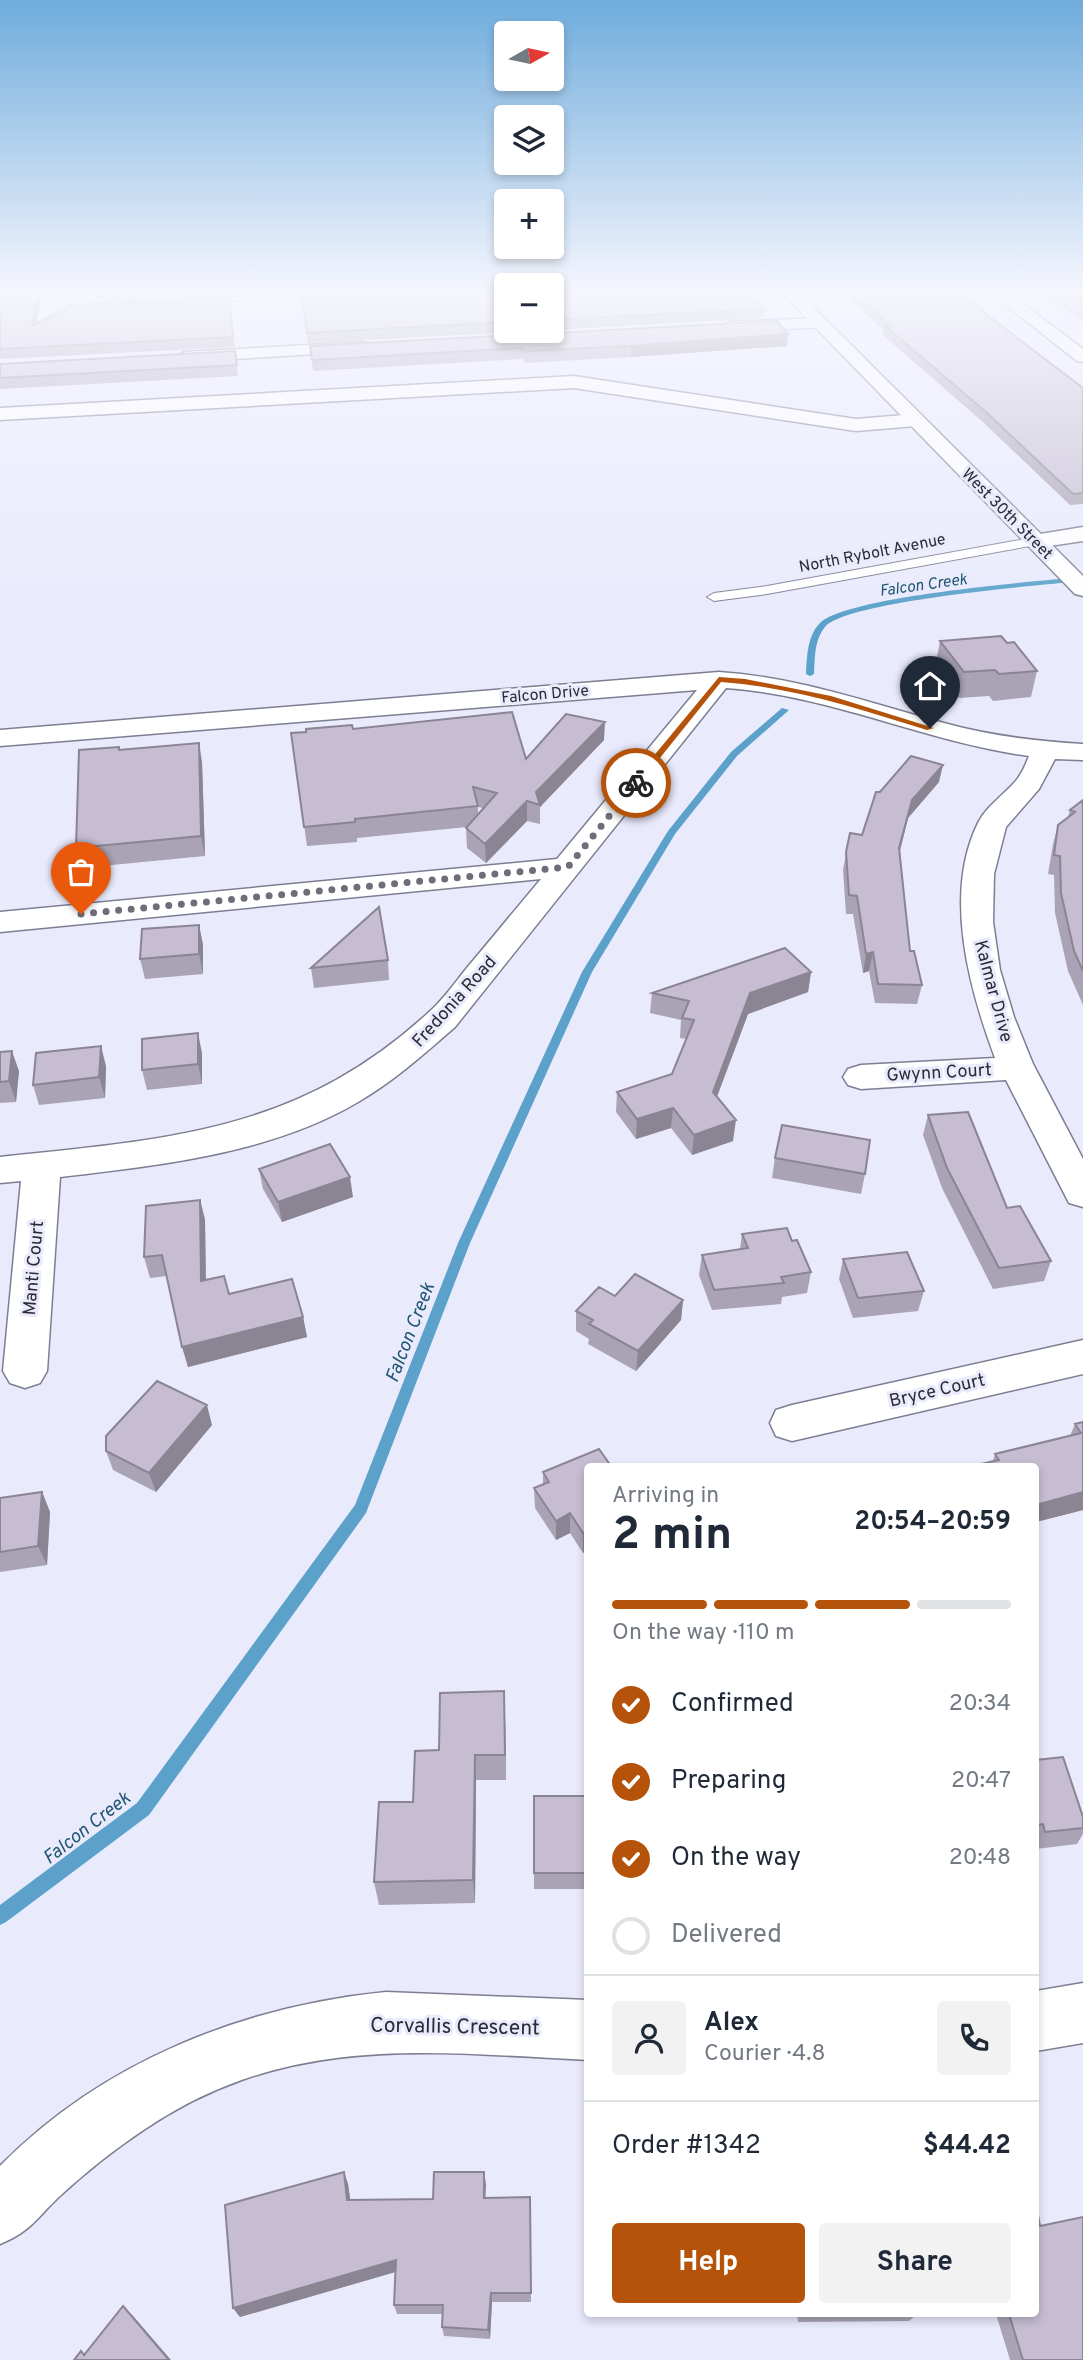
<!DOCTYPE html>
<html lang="en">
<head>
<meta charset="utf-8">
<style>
	:root { --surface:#fff; --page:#f2f2f3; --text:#1f2937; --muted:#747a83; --line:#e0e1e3; --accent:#b45309 }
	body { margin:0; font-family:Overpass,sans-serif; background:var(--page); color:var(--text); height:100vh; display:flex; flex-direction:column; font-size:26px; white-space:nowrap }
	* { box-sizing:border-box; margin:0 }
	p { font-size:23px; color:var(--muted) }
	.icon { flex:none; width:38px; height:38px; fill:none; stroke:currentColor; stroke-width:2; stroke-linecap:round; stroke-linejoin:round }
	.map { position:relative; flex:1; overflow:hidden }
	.panel { position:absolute; left:584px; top:1463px; width:455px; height:854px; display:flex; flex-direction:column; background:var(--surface); border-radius:7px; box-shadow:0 4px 10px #0003 }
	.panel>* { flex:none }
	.needle { width:46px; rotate:81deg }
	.fabs { position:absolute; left:494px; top:21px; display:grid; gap:14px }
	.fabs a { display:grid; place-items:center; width:70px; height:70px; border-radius:7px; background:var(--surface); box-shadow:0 4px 10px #0003; font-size:35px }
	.pin { position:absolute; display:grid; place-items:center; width:60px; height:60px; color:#fff; margin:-72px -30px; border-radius:50% 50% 50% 0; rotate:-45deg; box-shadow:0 0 7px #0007 }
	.pin .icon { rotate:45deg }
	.courier { position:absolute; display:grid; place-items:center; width:70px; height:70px; margin:-35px; border:5px solid #b45309; border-radius:50%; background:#fff; color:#222; box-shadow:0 2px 9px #0007 }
	.overview em { font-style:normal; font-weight:700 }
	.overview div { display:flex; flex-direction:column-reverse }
	.overview { display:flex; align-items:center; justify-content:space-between; height:119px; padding:0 28px }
	h1 { font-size:46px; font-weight:700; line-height:52px }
	.bar { display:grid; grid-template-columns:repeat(4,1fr); gap:10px 7px; align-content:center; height:84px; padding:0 28px }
	.bar i { height:9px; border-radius:5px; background:var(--line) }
	.bar .active { background:var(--accent) }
	.bar p { grid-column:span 4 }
	.line { display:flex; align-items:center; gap:18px; padding:0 28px; border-top:2px solid var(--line) }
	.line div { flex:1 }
	.round { display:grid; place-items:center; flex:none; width:74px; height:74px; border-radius:7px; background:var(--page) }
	ol { padding:0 28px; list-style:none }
	li { display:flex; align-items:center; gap:21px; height:77px }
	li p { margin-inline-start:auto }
	li .icon { padding:7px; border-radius:50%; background:var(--accent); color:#fff; stroke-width:4 }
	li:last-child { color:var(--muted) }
	li i { width:38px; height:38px; border:4px solid var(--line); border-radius:50% }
	.action { display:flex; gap:14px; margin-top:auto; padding:14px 28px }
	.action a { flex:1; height:80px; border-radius:7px; background:var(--accent); color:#fff; font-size:28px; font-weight:700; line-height:80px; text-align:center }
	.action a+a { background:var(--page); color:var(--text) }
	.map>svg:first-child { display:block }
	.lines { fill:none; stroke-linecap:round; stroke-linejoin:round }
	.stream { fill:#5ba1ca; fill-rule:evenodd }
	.lane-casing { stroke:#7d7e92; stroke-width:2 }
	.street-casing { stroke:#7d7e92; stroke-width:3 }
	.secondary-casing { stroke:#7d7e92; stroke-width:3 }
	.lane { fill:#fff; fill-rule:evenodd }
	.street { fill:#fff; fill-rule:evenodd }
	.secondary { fill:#fff; fill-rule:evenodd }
	.wall { fill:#aaa3b5; fill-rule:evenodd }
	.shaded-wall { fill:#8b8493 }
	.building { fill:#c6bdd2; stroke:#8b8493; stroke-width:2 }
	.route { fill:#b45309 }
	.done { stroke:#6e6e7a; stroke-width:7; stroke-dasharray:0 12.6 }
	.labels { text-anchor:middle; stroke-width:6; stroke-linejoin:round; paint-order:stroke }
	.far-street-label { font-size:16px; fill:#2b2b34; stroke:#e9eafc }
	.far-water-label { font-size:16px; font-style:italic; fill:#215774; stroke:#e9eafc }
	.street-label { font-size:18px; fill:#2b2b34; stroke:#e9eafc }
	.water-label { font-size:19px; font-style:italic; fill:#215774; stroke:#e9eafc }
	.near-street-label { font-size:21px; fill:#2b2b34; stroke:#e9eafc }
</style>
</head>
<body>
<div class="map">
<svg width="1083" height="2360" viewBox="0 0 1083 2360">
	<rect width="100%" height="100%" fill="#e9eafc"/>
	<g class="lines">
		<path class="stream" d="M 1083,577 L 1083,581 C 1041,585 846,601 825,627 C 814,640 815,659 814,674 L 810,676 L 806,674 C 807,657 807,636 820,623 C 847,596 1037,581 1083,577 Z
			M 782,708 L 789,710 L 737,756 L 675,834 L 592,972 L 470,1243 L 366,1513 L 149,1815 L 6,1922 L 0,1925 L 0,1905 L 137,1803 L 355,1505 L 458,1243 L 582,972 L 668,831 L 731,752 Z"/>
		<g class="lane-casing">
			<path id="lane" d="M 1036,537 L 1043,541 L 1041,544 L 767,594 L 714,601 L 707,597 L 714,593 L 767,586 Z"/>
		</g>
		<g class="street-casing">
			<path id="street" d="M 81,288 L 165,294 L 288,288 L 390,288 L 382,293 L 165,304 L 118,301 L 83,291 Z
				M 984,288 L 1002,288 L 1083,349 L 1083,362 L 1077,361 Z
				M 819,318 L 825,319 L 827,323 L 825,327 L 729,332 L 721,327 L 729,322 Z
				M 361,342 L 367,343 L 370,347 L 367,351 L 184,362 L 175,357 L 184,352 Z
				M 574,376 L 856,419 L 916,414 L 926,420 L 916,426 L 856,431 L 574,388 L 0,420 L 0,408 Z
				M 1083,527 L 1083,541 L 1036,548 L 1028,546 L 1025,541 L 1028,536 Z
				M 719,672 C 797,677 869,703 944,723 C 990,736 1036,741 1083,744 L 1083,760 L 1055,759 L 1039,789 L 1006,827 L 994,874 L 993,922 L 1000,970 L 1014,1017 L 1033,1064 L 1083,1159 L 1083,1207 L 1069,1203 L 1006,1080 L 861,1089 L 848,1085 L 843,1077 L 848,1069 L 861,1065 L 995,1058 C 969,988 943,894 978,823 C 986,807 1001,797 1013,784 C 1021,776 1025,766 1029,756 C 926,742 830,695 726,688 L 455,1027 C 424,1054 394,1081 358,1102 C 270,1154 160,1165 60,1177 L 47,1371 L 40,1383 L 25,1388 L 10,1383 L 3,1371 L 21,1181 L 0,1183 L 0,1157 C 167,1139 297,1133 428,1013 C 442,1001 454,984 466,969 C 491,939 516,909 541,879 L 0,932 L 0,912 L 557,859 L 697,690 L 0,746 L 0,730 Z
				M 1083,1340 L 1083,1374 L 792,1441 L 776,1436 L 770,1423 L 776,1410 L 792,1405 Z
				M 1083,1983 L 1083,2043 L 1036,2051 L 1036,1991 Z
				M 386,1992 L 588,2000 L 588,2060 C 427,2052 288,2033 145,2129 C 115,2149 87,2171 61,2195 C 37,2217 32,2231 0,2244 L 0,2166 C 102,2062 243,2006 386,1992 Z"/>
		</g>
		<g class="secondary-casing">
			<path id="secondary" d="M 777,288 L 794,288 L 1083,576 L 1083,596 L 1075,594 Z"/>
		</g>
		<use href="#lane" class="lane"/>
		<use href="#street" class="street"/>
		<use href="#secondary" class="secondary"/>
	</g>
	<path class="wall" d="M 0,288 L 36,324 L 136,302 L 229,297 L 235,347 L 0,359 Z
		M 117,288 L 169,288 L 163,291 Z
		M 506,288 L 506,331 L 533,331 L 308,343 L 301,290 Z
		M 551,288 L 764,309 L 763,318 L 551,330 Z
		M 838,288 L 956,288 L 991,318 L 1083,388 L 1083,504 L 1070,505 L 984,423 L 883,335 L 884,331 Z
		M 1035,288 L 1083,288 L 1083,322 Z
		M 310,346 L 787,346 L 631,357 L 524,363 L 523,359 L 313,371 Z
		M 235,351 L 238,376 L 0,389 L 0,364 Z
		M 940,641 L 1007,643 L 1037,671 L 1031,697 L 993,701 L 989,696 L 959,698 L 935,667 Z
		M 353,729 L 526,759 L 604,740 L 540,807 L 540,824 L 527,821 L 486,863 L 467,848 L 466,828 L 467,827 L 357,838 L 357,842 L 307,846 L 291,733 ZM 478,807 L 483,808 L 478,814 Z
		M 120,750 L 202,762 L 205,856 L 81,868 L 76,848 Z
		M 939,782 L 908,818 L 900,851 L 910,951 L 922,985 L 917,1004 L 875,1003 L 869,971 L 863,973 L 853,914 L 846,914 L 843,870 L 850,833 L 862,835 L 880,792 Z
		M 1083,800 L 1083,1005 L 1068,971 L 1055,913 L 1054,875 L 1048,874 L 1053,844 L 1058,825 L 1068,817 L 1070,810 Z
		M 199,925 L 203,945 L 203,974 L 145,979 L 140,959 Z
		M 388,960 L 389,980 L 314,988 L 311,968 Z
		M 811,972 L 808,992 L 748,1014 L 717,1097 L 733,1141 L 692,1155 L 671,1128 L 636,1139 L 616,1112 L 617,1092 L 672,1074 L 687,1039 L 680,1038 L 681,1020 L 650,1013 L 652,993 Z
		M 0,1052 L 19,1071 L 16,1102 L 0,1103 Z
		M 202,1053 L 202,1084 L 147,1090 L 142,1070 Z
		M 106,1066 L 105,1098 L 39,1105 L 33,1085 Z
		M 928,1115 L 1051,1261 L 1044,1281 L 993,1289 L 942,1188 L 923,1135 Z
		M 775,1158 L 865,1174 L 861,1194 L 772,1178 Z
		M 259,1169 L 353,1197 L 282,1222 L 263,1189 Z
		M 200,1200 L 205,1220 L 206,1280 L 229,1294 L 303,1317 L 307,1337 L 188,1367 L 167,1276 L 150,1278 L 144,1257 Z
		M 742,1234 L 792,1241 L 811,1272 L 807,1293 L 782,1297 L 781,1304 L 712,1310 L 699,1275 L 702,1255 L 740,1249 Z
		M 843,1259 L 924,1291 L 918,1311 L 853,1318 L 839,1279 Z
		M 615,1296 L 683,1300 L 681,1320 L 636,1371 L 588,1344 L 589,1339 L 576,1331 L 576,1311 Z
		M 1083,1422 L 1083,1510 L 1036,1522 L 1036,1466 L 975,1466 L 976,1465 L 993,1461 L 995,1454 L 1070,1436 L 1075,1424 Z
		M 212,1425 L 156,1492 L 113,1470 L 106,1451 Z
		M 599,1449 L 583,1553 L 570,1533 L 556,1540 L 535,1508 L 534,1488 L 543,1484 L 543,1472 Z
		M 42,1492 L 50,1512 L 47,1565 L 0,1572 L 0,1498 Z
		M 505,1717 L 506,1780 L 476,1780 L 475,1903 L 379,1905 L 374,1882 L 439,1750 Z
		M 1036,1760 L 1083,1817 L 1083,1834 L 1077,1844 L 1036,1849 Z
		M 534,1796 L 588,1796 L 588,1889 L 534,1889 Z
		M 344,2172 L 348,2184 L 350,2200 L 433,2199 L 484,2172 L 485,2198 L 530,2197 L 531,2302 L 492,2302 L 490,2339 L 444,2336 L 442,2327 L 443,2314 L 397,2314 L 394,2305 L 395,2272 L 240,2317 L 233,2308 Z
		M 1040,2226 L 1083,2360 L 1010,2360 L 996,2314 L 1036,2314 Z
		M 797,2314 L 917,2314 L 909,2321 L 798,2322 Z"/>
	<path class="shaded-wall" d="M 39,288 L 43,288 L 34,336 L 32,326 Z
		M 135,295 L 137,305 L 120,303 Z
		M 788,334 L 787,346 L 631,357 L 631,346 Z
		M 605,722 L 604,740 L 540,807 L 536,792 Z
		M 199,743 L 202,762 L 205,856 L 201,836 Z
		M 943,765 L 939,782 L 908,818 L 896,866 L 899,848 L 912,800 Z
		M 527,801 L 527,821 L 486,863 L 485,844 Z
		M 199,925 L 203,945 L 203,974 L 199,954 Z
		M 873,952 L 869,971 L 863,973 L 866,954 Z
		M 811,972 L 808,992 L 748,1014 L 711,1112 L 713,1092 L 750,993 Z
		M 198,1033 L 202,1053 L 202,1084 L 198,1064 Z
		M 101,1046 L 106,1066 L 105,1098 L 99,1077 Z
		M 12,1051 L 19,1071 L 16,1102 L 9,1081 Z
		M 673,1108 L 671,1128 L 636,1139 L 637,1119 Z
		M 736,1120 L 733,1141 L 692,1155 L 694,1135 Z
		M 350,1177 L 353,1197 L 282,1222 L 278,1202 Z
		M 200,1200 L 205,1220 L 206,1301 L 201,1281 Z
		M 683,1300 L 681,1320 L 636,1371 L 638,1351 Z
		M 303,1317 L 307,1337 L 188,1367 L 182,1347 Z
		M 207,1405 L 212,1425 L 156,1492 L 149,1473 Z
		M 42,1492 L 50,1512 L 47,1565 L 38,1546 Z
		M 1083,1492 L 1083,1510 L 1036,1522 L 1036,1505 Z
		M 570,1513 L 570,1533 L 556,1540 L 556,1521 Z
		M 588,1531 L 588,1550 L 583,1553 L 583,1533 Z
		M 504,1691 L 505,1717 L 506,1780 L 505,1755 Z
		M 475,1755 L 476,1780 L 475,1903 L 473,1880 Z
		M 344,2172 L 348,2184 L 352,2212 L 347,2200 Z
		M 484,2172 L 486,2184 L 485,2209 L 484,2198 Z
		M 396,2260 L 399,2271 L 240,2317 L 233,2308 Z
		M 491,2293 L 492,2302 L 490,2339 L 488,2330 Z
		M 123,2306 L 133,2316 L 171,2360 L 169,2360 Z"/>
	<path class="building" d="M 0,288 L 39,288 L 32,326 L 71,305 L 110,303 L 111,293 L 135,295 L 120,303 L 229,297 L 233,337 L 0,349 Z
		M 346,288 L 506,288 L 506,322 L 307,333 L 301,290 Z
		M 551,288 L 746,288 L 764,309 L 551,320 Z
		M 849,288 L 956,288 L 991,318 L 1083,388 L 1083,493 L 1073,494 L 986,412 L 885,326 L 890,326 Z
		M 1069,288 L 1083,288 L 1083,298 Z
		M 777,321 L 788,334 L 631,346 L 524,351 L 523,348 L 312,360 L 310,346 Z
		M 235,351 L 237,365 L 0,378 L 0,364 Z
		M 1001,636 L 1007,643 L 1014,642 L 1037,671 L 999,674 L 995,670 L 964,672 L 940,641 Z
		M 512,712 L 526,759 L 566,714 L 605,722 L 536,792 L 540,805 L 527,801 L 485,844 L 466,828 L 497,793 L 473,787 L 478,806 L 355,819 L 355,822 L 304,827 L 291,733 L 306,732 L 306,729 L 352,725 L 353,729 Z
		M 199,743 L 201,836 L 76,848 L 79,750 L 119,747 L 119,750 Z
		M 911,756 L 943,765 L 912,800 L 899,848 L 910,951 L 914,951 L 922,985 L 878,984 L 873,952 L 866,954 L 857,896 L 849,895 L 846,852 L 850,833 L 862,835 L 876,792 L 880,792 Z
		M 1083,800 L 1083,971 L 1074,951 L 1061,893 L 1060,856 L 1054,855 L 1058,825 L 1075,812 L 1070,810 Z
		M 379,907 L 388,960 L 311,968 Z
		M 199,925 L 199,954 L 140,959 L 142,929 Z
		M 785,948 L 811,972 L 750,993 L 713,1092 L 736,1120 L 694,1135 L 673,1108 L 637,1119 L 617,1092 L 672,1074 L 694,1020 L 682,1018 L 689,1001 L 652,993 Z
		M 198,1033 L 198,1064 L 142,1070 L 142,1039 Z
		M 101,1046 L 99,1077 L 33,1085 L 36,1053 Z
		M 12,1051 L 9,1081 L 0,1082 L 0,1052 Z
		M 968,1112 L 1007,1208 L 1020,1206 L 1051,1261 L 999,1268 L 947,1168 L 928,1115 Z
		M 782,1125 L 870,1140 L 865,1174 L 775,1158 Z
		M 330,1144 L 350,1177 L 278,1202 L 259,1169 Z
		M 200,1200 L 201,1281 L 224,1276 L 229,1294 L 292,1279 L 303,1317 L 182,1347 L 162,1255 L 144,1257 L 146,1206 Z
		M 787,1228 L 792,1241 L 797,1240 L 811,1272 L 781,1277 L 784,1283 L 714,1290 L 702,1255 L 748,1248 L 742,1234 Z
		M 907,1252 L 924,1291 L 858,1298 L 843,1259 Z
		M 635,1274 L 683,1300 L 638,1351 L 589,1324 L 593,1320 L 576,1311 L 599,1287 L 615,1296 Z
		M 157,1381 L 207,1405 L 149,1473 L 106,1451 L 106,1436 Z
		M 1083,1422 L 1083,1492 L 1036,1505 L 1036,1466 L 977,1466 L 976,1465 L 999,1460 L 995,1454 L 1081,1433 L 1075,1424 Z
		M 599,1449 L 611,1466 L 588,1466 L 588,1531 L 583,1533 L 570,1513 L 556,1521 L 534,1488 L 549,1482 L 543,1472 Z
		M 42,1492 L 38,1546 L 0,1552 L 0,1498 Z
		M 504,1691 L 505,1755 L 475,1755 L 473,1880 L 374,1882 L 379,1802 L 413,1802 L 415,1751 L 439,1750 L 440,1693 Z
		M 1063,1757 L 1083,1817 L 1083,1828 L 1045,1832 L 1043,1824 L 1036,1825 L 1036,1760 Z
		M 534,1796 L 588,1796 L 588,1873 L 534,1873 Z
		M 344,2172 L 347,2200 L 433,2199 L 434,2172 L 484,2172 L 484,2198 L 530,2197 L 531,2293 L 491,2293 L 488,2330 L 442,2327 L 443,2305 L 394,2305 L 396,2260 L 233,2308 L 225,2205 Z
		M 1038,2215 L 1040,2226 L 1083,2217 L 1083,2360 L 1023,2360 L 1009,2314 L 1036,2314 L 1036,2216 Z
		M 123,2306 L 169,2360 L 74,2360 L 81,2351 L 84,2355 Z"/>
	<linearGradient id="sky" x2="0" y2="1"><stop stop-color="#6facdc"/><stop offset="0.47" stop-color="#f5f6fe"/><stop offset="1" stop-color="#f5f6fe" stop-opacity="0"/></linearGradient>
	<rect width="1083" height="618" fill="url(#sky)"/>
	<path class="route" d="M 719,677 L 745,679 L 831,696 L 934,728 L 927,730 C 860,709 792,687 721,682 L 639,784 L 633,784 L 633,781 Z"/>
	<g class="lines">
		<path class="done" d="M 81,914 L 568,867 L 636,783"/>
	</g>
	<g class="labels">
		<g class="far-street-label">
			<text transform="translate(1008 513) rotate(45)" y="6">West 30th Street</text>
			<text transform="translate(872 552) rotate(-11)" y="6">North Rybolt Avenue</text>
			<text transform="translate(545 693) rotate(-5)" y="6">Falcon Drive</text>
		</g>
		<g class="far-water-label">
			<text transform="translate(923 584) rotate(-8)" y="6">Falcon Creek</text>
		</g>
		<g class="street-label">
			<text transform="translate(994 991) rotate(75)" y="6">Kalmar Drive</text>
			<text transform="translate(454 1001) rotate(-48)" y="6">Fredonia Road</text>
			<text transform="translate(939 1072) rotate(-3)" y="6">Gwynn Court</text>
			<text transform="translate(33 1268) rotate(-85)" y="6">Manti Court</text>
			<text transform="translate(937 1390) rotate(-13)" y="6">Bryce Court</text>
		</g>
		<g class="water-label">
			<text transform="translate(409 1332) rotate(-69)" y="7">Falcon Creek</text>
			<text transform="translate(86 1827) rotate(-38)" y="7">Falcon Creek</text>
		</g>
		<g class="near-street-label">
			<text transform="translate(455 2026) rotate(1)" y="7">Corvallis Crescent</text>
		</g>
	</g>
</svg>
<div class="fabs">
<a><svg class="needle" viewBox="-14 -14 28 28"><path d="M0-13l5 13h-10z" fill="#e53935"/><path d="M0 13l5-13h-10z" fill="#747a83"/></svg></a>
<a><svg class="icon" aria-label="layers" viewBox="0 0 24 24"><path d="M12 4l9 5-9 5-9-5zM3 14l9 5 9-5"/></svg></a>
<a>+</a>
<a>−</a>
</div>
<div class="pin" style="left:81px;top:914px;background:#ea580c"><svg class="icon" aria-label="bag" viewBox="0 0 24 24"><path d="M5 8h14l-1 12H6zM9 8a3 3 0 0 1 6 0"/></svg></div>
<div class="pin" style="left:930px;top:728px;background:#1f2937"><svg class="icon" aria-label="home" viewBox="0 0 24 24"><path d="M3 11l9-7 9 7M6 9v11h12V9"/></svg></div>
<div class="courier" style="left:636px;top:783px"><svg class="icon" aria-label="bike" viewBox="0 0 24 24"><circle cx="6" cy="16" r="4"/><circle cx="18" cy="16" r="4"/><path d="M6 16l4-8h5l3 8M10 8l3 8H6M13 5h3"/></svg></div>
<section class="panel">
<div class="overview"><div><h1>2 min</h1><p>Arriving in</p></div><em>20:54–20:59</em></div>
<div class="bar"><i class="active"></i><i class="active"></i><i class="active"></i><i></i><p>On the way · 110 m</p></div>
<ol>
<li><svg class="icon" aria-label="check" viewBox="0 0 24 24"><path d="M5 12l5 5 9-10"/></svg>Confirmed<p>20:34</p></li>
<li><svg class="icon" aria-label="check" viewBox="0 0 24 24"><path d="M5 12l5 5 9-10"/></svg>Preparing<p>20:47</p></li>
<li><svg class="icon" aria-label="check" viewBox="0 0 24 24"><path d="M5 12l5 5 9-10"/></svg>On the way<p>20:48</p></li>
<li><i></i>Delivered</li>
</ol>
<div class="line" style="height:126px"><a class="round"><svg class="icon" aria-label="person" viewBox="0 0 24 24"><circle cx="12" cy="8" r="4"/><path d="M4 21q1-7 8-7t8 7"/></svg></a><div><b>Alex</b><p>Courier · 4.8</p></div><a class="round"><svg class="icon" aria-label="phone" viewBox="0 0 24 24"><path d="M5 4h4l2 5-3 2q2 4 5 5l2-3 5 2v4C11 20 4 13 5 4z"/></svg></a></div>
<div class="line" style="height:91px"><div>Order #1342</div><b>$44.42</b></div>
<div class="action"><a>Help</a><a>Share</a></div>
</section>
</div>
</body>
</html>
